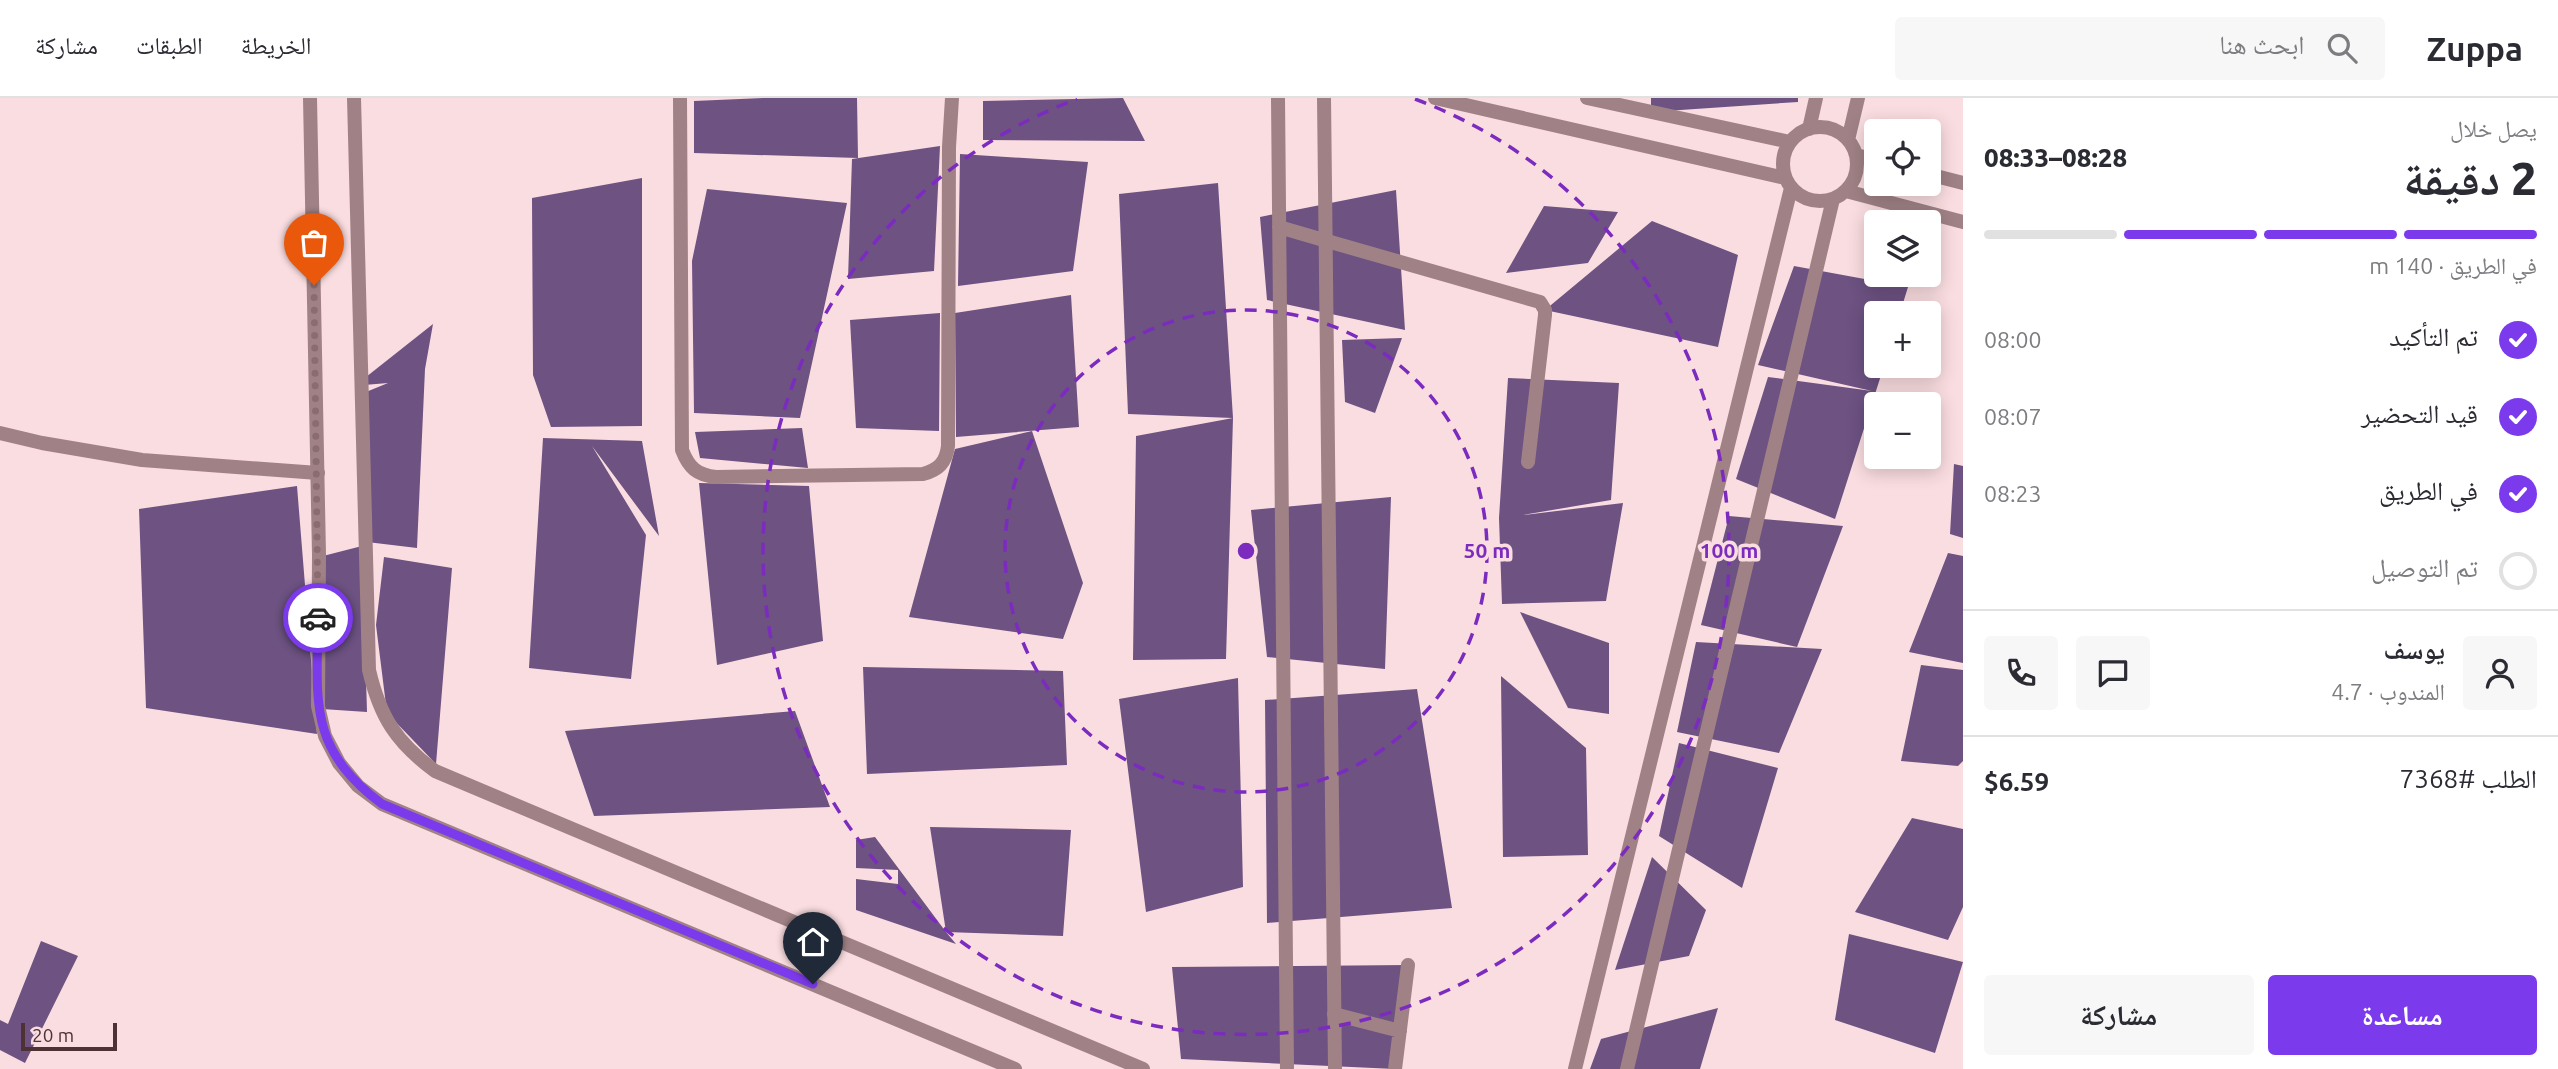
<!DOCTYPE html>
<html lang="ar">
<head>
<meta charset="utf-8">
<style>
	:root { --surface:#fff; --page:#f7f7f7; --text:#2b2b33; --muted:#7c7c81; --line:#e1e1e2; --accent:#7c3aed }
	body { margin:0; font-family:Ubuntu,"Noto Naskh Arabic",sans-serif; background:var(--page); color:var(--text); direction:rtl; height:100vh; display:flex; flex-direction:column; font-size:26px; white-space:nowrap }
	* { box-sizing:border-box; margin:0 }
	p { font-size:23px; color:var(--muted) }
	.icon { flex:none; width:38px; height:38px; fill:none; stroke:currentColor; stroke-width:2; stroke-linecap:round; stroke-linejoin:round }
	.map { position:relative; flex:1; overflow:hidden; direction:ltr }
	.side { display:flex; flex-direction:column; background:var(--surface); width:595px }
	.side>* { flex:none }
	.controls { position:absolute; left:1864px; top:21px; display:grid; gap:14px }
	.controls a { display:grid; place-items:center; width:77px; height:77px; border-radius:7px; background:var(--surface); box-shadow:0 4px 18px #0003; font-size:35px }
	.scale { position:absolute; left:21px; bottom:18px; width:96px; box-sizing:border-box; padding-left:7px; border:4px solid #4d3135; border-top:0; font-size:19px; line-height:24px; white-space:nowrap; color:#4d3135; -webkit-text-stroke:5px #fadde0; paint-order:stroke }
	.pin { position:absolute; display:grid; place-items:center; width:60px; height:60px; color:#fff; margin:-72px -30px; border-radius:50% 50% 50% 0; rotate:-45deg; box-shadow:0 0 7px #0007 }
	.pin .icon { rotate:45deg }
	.courier { position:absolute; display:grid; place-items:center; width:70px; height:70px; margin:-35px; border:5px solid #7c3aed; border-radius:50%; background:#fff; color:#222; box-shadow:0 2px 9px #0007 }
	.head em { font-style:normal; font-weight:800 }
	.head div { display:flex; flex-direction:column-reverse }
	.head { display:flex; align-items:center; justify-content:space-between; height:119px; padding:0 21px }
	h1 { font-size:46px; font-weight:800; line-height:52px }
	.bar { display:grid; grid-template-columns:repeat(4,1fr); gap:10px 7px; align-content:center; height:84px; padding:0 21px }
	.bar i { height:9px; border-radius:5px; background:var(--line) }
	.bar .on { background:var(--accent) }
	.bar p { grid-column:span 4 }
	.line { display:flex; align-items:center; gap:18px; padding:0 21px; border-top:2px solid var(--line) }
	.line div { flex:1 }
	.round { display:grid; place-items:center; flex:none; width:74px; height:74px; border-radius:7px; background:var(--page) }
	ol { padding:0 21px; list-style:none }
	li { display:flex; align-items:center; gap:21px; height:77px }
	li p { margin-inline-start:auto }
	li .icon { padding:7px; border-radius:50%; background:var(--accent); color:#fff; stroke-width:4 }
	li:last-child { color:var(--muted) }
	li i { width:38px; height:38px; border:4px solid var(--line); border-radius:50% }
	.cta { display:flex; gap:14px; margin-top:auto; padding:14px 21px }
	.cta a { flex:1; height:80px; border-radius:7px; background:var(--accent); color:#fff; font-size:28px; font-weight:800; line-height:80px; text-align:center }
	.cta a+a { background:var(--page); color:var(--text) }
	header { display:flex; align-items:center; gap:42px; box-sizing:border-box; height:98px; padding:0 35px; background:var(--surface); border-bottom:2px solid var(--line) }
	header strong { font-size:33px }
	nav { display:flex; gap:38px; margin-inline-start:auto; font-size:24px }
	.search { width:490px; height:63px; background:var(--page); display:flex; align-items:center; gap:18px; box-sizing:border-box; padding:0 24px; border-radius:7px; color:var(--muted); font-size:26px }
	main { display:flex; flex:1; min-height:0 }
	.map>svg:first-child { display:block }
	.building { fill:#6d5282 }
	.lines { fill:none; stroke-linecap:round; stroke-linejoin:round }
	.lane { stroke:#a08286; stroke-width:14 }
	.street { stroke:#a08286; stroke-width:14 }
	.done { stroke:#8a6d71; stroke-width:7; stroke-dasharray:0 12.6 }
	.route { stroke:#7c3aed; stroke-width:9 }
	.ring { fill:none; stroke:#7b2cbf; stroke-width:3.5; stroke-dasharray:12 9 }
	.centre { fill:#7b2cbf; stroke:#fadde0; stroke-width:3.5 }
	.ring-label { font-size:21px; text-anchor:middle; font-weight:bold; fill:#7b2cbf; stroke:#fadde0; stroke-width:7; stroke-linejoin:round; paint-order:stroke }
</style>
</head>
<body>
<header>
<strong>Zuppa</strong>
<div class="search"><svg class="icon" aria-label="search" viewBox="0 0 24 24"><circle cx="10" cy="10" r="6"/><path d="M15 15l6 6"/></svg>ابحث هنا</div>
<nav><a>الخريطة</a><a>الطبقات</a><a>مشاركة</a></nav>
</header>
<main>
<section class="side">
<div class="head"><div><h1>2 دقيقة</h1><p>يصل خلال</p></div><em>08:28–08:33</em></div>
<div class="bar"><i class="on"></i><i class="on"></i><i class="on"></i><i></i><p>في الطريق · 140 m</p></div>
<ol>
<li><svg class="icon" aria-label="check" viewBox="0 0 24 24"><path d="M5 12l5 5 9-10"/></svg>تم التأكيد<p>08:00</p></li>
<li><svg class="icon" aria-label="check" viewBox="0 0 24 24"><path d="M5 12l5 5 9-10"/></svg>قيد التحضير<p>08:07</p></li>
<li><svg class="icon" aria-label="check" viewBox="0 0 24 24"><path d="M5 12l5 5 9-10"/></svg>في الطريق<p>08:23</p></li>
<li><i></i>تم التوصيل</li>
</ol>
<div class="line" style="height:126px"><a class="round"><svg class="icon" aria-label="person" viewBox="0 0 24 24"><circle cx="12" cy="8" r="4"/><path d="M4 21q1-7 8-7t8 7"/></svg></a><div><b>يوسف</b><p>المندوب · 4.7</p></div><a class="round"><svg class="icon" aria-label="chat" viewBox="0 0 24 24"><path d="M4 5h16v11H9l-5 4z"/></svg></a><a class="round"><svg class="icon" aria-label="phone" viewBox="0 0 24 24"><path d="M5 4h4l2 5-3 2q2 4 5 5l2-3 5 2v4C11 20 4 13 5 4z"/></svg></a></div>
<div class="line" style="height:91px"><div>الطلب #7368</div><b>$6.59</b></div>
<div class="cta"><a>مساعدة</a><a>مشاركة</a></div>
</section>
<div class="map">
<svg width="1963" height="971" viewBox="0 0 1963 971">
	<rect width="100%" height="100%" fill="#fadde0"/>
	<path class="building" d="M 763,0 L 857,0 L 858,60 L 694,55 L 694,3 Z
		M 1123,0 L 1145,43 L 983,42 L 983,3 Z
		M 1651,0 L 1798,0 L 1798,4 L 1651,14 Z
		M 940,48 L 934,173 L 848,181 L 852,61 Z
		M 960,56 L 1088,64 L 1073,173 L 958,188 Z
		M 642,80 L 642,328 L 551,329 L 533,277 L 532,100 Z
		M 1218,85 L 1233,320 L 1128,316 L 1119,96 Z
		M 707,91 L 847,105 L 800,320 L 694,315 L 692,163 Z
		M 1396,92 L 1405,232 L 1267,202 L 1260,119 Z
		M 1544,108 L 1618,114 L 1588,165 L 1506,175 Z
		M 1652,123 L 1738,157 L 1718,249 L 1545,212 Z
		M 1794,168 L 1908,189 L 1900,215 L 1876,215 L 1876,268 L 1884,268 L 1835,421 L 1736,381 L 1768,279 L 1872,293 L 1758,267 Z
		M 1071,197 L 1079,329 L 956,339 L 955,215 Z
		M 940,215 L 939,333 L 856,330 L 850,222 Z
		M 433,226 L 425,271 L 417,450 L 367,444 L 366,294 L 388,285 L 364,287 L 366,279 Z
		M 1402,240 L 1375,315 L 1345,304 L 1342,242 Z
		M 1508,280 L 1619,285 L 1611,402 L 1523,417 L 1623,405 L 1606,503 L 1502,506 L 1499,420 Z
		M 1233,320 L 1226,561 L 1133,562 L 1136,338 Z
		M 802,330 L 808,370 L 700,360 L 695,334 Z
		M 1032,333 L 1083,485 L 1063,541 L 909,519 L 955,351 Z
		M 543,340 L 642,343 L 659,438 L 592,348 L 646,437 L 631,581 L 529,570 Z
		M 1954,366 L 1963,368 L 1963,440 L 1950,436 Z
		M 699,385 L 809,388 L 823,543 L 717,567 Z
		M 297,388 L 317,636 L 146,610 L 139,411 Z
		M 1391,399 L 1385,571 L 1267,559 L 1251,412 Z
		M 1729,418 L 1843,428 L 1797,549 L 1701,527 Z
		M 362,448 L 367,614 L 322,611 L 323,458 Z
		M 1948,455 L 1963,458 L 1963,565 L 1909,554 Z
		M 384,459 L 452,470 L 436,666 L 387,615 L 376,527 Z
		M 1520,514 L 1609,545 L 1609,616 L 1568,610 Z
		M 1696,544 L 1822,551 L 1779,655 L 1677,634 Z
		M 1921,567 L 1963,572 L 1963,663 L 1958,668 L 1901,663 Z
		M 863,569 L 1063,573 L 1067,667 L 867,676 Z
		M 1501,578 L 1586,650 L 1588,757 L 1503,759 Z
		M 1238,580 L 1243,789 L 1146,814 L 1119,601 Z
		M 1417,591 L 1452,810 L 1267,825 L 1265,602 Z
		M 795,613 L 830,709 L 594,718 L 565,633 Z
		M 1679,645 L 1778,670 L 1742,790 L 1659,738 Z
		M 1912,720 L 1963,731 L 1963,809 L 1948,842 L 1855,814 Z
		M 930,729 L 1071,732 L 1063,838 L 946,834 L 956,846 L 856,812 L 856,781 L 898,786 L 898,772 L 856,770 L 856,742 L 875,739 L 946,834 Z
		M 1652,759 L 1706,812 L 1689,858 L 1615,872 Z
		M 1849,836 L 1963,864 L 1935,955 L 1835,922 Z
		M 41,843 L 78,858 L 25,965 L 0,952 L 0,922 L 8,926 Z
		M 1408,867 L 1395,971 L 1181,961 L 1172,869 Z
		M 1718,910 L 1700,971 L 1590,971 L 1601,941 Z"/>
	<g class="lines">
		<path class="lane" d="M 680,0 L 682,352 C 689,370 697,377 716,379 L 923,376 C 938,372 946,365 948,348 L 949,49 L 952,0
			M 1327,143 L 1540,204 L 1545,212 L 1545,217 L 1528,364
			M 0,335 L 42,345 L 142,362 L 318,375
			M 1334,916 L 1400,933
			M 1395,971 L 1408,867"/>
		<path class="street" d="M 310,0 L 319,457 L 318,608 L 325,638 L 339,665 L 358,688 L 382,706 L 1015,971
			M 354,0 L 369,572 C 380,619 396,644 435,673 L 1143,971
			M 1278,0 L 1287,971
			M 1324,0 L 1335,971
			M 1435,0 L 1785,80
			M 1587,0 L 1790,44
			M1783 66a37 37 0 1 1 74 0a37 37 0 1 1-74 0Z
			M 1809,31 L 1816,0
			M 1848,42 L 1858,0
			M 1856,57 L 1876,62
			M 1928,76 L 1963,85
			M 1846,93 L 1963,124
			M 1279,129 L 1327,143
			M 1575,971 L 1791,90
			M 1627,971 L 1833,101"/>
	</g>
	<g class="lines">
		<path class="done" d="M 314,187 L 318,520"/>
		<path class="route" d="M 318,520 C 317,605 308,650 382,706 L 813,886"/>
	</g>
	<g class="ring">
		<circle cx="1246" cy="453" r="241"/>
		<path d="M1415 1A483 483 0 1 1 1077 1"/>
	</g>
	<circle cx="1246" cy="453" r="10" class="centre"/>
	<g class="ring-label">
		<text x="1487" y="460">50 m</text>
		<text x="1729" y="460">100 m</text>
	</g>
</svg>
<div class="controls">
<a><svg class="icon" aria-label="locate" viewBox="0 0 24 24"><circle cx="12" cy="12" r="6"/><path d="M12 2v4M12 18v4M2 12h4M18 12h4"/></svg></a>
<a><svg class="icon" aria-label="layers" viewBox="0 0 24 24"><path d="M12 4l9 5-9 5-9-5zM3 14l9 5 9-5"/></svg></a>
<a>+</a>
<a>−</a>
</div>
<div class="scale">20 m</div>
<div class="pin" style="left:314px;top:187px;background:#ea580c"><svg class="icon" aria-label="bag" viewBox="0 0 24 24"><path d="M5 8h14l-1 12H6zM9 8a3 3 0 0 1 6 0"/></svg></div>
<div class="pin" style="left:813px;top:886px;background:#1f2937"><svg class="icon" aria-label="home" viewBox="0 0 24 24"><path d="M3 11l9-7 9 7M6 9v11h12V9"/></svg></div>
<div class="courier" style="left:318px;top:520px"><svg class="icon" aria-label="car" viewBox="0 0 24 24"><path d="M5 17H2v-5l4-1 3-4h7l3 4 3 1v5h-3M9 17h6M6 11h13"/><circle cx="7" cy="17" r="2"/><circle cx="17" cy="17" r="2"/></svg></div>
</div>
</main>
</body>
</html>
